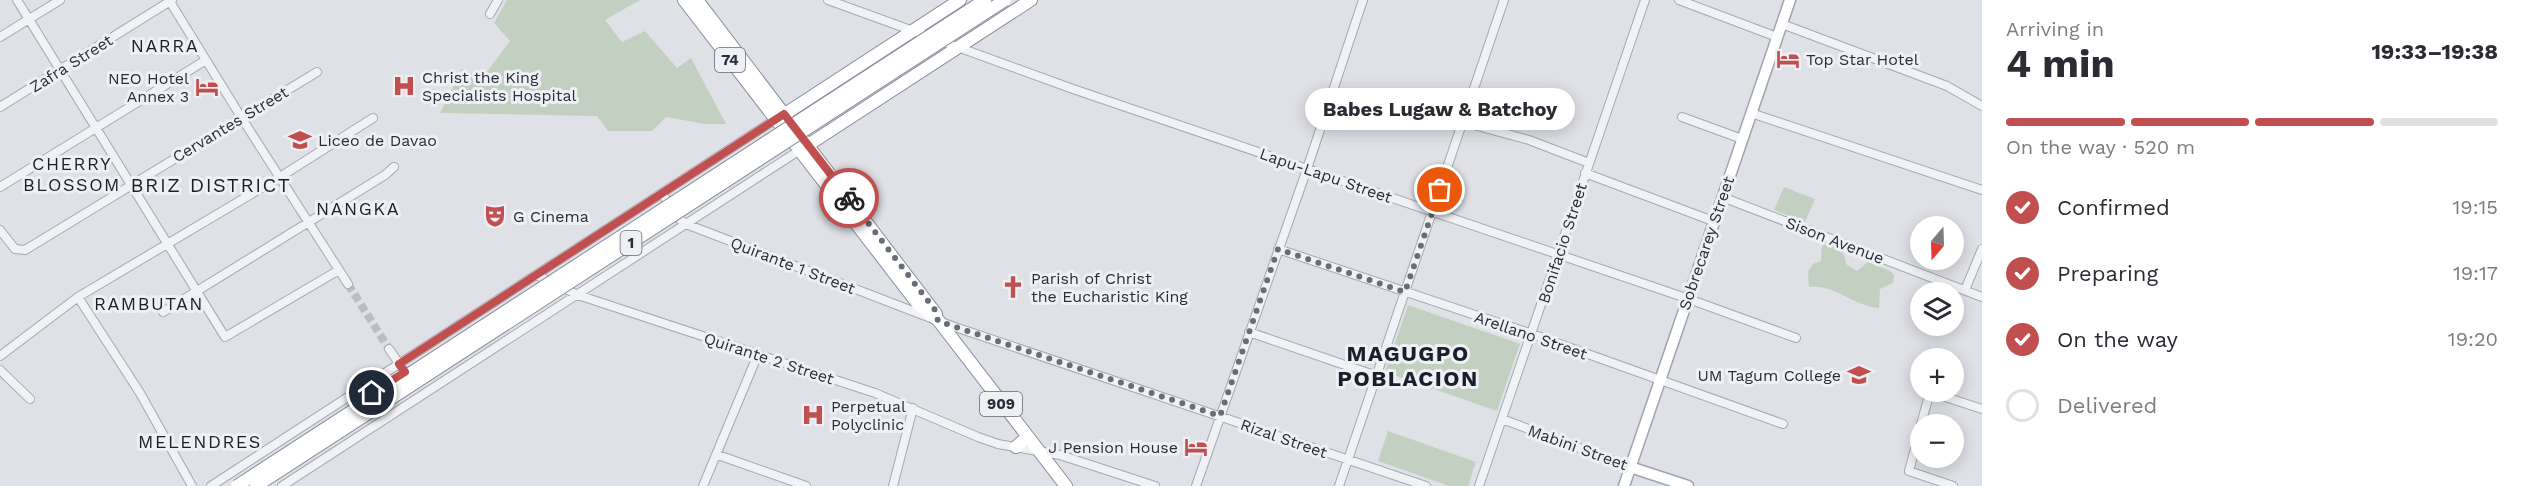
<!DOCTYPE html>
<html lang="en">
<head>
<meta charset="utf-8">
<style>
	:root { --surface:#fff; --page:#f2f2f3; --text:#2b2b33; --muted:#7c7c81; --line:#e1e1e2; --accent:#c14f50 }
	body { margin:0; font-family:"Work Sans",sans-serif; background:var(--page); color:var(--text); height:100vh; display:flex; flex-direction:column; font-size:22px; white-space:nowrap }
	* { box-sizing:border-box; margin:0 }
	p { font-size:20px; color:var(--muted) }
	.icon { flex:none; width:33px; height:33px; fill:none; stroke:currentColor; stroke-width:2; stroke-linecap:round; stroke-linejoin:round }
	.map { position:relative; flex:1; overflow:hidden }
	.side { display:flex; flex-direction:column; background:var(--surface); width:540px }
	.side>* { flex:none }
	.needle { width:39px; rotate:199deg }
	.controls { position:absolute; left:1910px; top:216px; display:grid; gap:12px }
	.controls a { display:grid; place-items:center; width:54px; height:54px; border-radius:50%; background:var(--surface); box-shadow:0 3px 15px #0003; font-size:30px }
	.pin { position:absolute; display:grid; place-items:center; width:51px; height:51px; color:#fff; margin:-26px; border:3px solid #fff; border-radius:50%; box-shadow:0 2px 6px #0007 }
	.courier { position:absolute; display:grid; place-items:center; width:60px; height:60px; margin:-30px; border:4px solid #c14f50; border-radius:50%; background:#fff; color:#222; box-shadow:0 2px 8px #0007 }
	.bubble { position:absolute; height:42px; border-radius:21px; background:var(--surface); box-shadow:0 3px 15px #0003; font-size:20px; font-weight:700; line-height:42px; text-align:center }
	.headline em { font-style:normal; font-weight:700 }
	.headline div { display:flex; flex-direction:column-reverse }
	.headline { display:flex; align-items:center; justify-content:space-between; height:102px; padding:0 24px }
	h1 { font-size:39px; font-weight:700; line-height:45px }
	.bar { display:grid; grid-template-columns:repeat(4,1fr); gap:9px 6px; align-content:center; height:72px; padding:0 24px }
	.bar i { height:8px; border-radius:4px; background:var(--line) }
	.bar .active { background:var(--accent) }
	.bar p { grid-column:span 4 }
	ol { padding:0 24px; list-style:none }
	li { display:flex; align-items:center; gap:18px; height:66px }
	li p { margin-inline-start:auto }
	li .icon { padding:6px; border-radius:50%; background:var(--accent); color:#fff; stroke-width:4 }
	li:last-child { color:var(--muted) }
	li i { width:33px; height:33px; border:3px solid var(--line); border-radius:50% }
	main { display:flex; flex:1; min-height:0 }
	.map>svg:first-child { display:block }
	.green { fill:#c2d0c1 }
	.lines { fill:none; stroke-linecap:round; stroke-linejoin:round }
	.minor-tunnel { stroke:#bbbdc5; stroke-width:8; stroke-dasharray:8 4; stroke-linecap:butt }
	.minor-casing { stroke:#a5a8b0; stroke-width:10 }
	.major-casing { stroke:#9fa4b1; stroke-width:13 }
	.highway-casing { stroke:#878d9c; stroke-width:14 }
	.minor { stroke:#f1f2f5; stroke-width:8 }
	.major { stroke:#fff; stroke-width:10 }
	.highway { stroke:#fff; stroke-width:12 }
	.highway-bridge-casing { stroke:#878d9c; stroke-width:14; stroke-linecap:butt }
	.highway-bridge { stroke:#fff; stroke-width:12 }
	.done { stroke:#696d78; stroke-width:6; stroke-dasharray:0 10.8 }
	.route { stroke:#c14f50; stroke-width:8 }
	.labels { text-anchor:middle; stroke-width:6; stroke-linejoin:round; paint-order:stroke }
	.shield { fill:#eef0f4; stroke:#646873; stroke-width:1.5 }
	.shield-label { font-size:15px; font-weight:bold; fill:#292e3c }
	.poi-label { font-size:16px; fill:#292e3c; stroke:#eef0f4; text-anchor:start }
	.street-label { font-size:16px; fill:#292e3c; stroke:#eef0f4 }
	.neighbourhood-label { font-size:18px; letter-spacing:1.5px; fill:#1b1f2d; stroke:#eef0f4 }
	.quarter-label { font-size:20px; letter-spacing:1.5px; fill:#1b1f2d; stroke:#eef0f4 }
	.district-label { font-size:22px; font-weight:bold; letter-spacing:1.5px; fill:#1b1f2d; stroke:#eef0f4 }
</style>
</head>
<body>
<main>
<div class="map">
<svg width="1982" height="486" viewBox="0 0 1982 486">
	<rect width="100%" height="100%" fill="#dfe1e7"/>
	<path class="green" d="M 507,0 L 640,0 L 605,20 L 622,42 L 645,31 L 677,68 L 691,58 L 726,124 L 705,124 L 666,117 L 652,131 L 608,131 L 597,116 L 440,113 L 462,69 L 483,77 L 510,41 L 494,23 Z
		M 1784,187 L 1815,199 L 1805,222 L 1774,210 Z
		M 1822,244 C 1837,245 1844,248 1846,264 L 1857,271 L 1868,262 L 1890,271 L 1894,275 L 1893,283 L 1880,289 L 1879,308 C 1853,306 1835,284 1809,287 L 1808,271 L 1813,264 L 1821,261 Z
		M 1408,305 L 1520,344 L 1497,411 L 1385,372 Z
		M 1388,431 L 1476,462 L 1468,486 L 1449,486 L 1378,461 Z"/>
	<g class="lines">
		<path class="minor-tunnel" d="M 348,284 L 389,349"/>
		<g class="minor-casing">
			<path id="minor" d="M 17,0 L 225,337 L 339,270
				M 169,0 L 241,117 L 348,284
				M 828,0 L 1073,89 L 1686,298 L 1796,338
				M 1679,0 L 1777,37
				M 490,14 L 498,0
				M 1782,24 L 1947,86 L 1982,106
				M 0,37 L 60,0
				M 0,107 L 172,0
				M 1751,113 L 1982,190
				M 1682,117 L 1742,139
				M 1463,122 L 1529,140 L 1589,163
				M 1585,173 L 1713,221
				M 0,187 L 206,60
				M 662,193 L 678,218 L 686,224 L 949,325 L 1426,486
				M 1722,197 L 1982,297
				M 0,230 L 15,249 L 25,250 L 30,247 L 317,72
				M 1278,249 L 1532,334 L 1783,424
				M 536,275 L 578,295 L 875,393 L 978,437 L 998,444 L 1060,455 L 1155,486
				M 1965,290 L 1982,249
				M 78,297 L 140,393 L 192,486
				M 163,312 L 385,175 L 394,167
				M 1249,332 L 1377,376
				M 389,349 L 405,372
				M 0,356 L 78,297 L 280,177 L 373,118
				M 0,370 L 30,399
				M 1502,419 L 1630,467
				M 1921,424 L 1930,392 L 1982,409
				M 1920,430 L 1909,471 L 1953,486
				M 718,455 L 806,486
				M 211,486 L 779,117
				M 282,486 L 803,148
				M 703,486 L 758,354
				M 893,486 L 913,408
				M 1196,486 L 1307,169 L 1363,0
				M 1339,486 L 1504,0
				M 1479,486 L 1645,0"/>
		</g>
		<g class="major-casing">
			<path id="major" d="M 1630,467 L 1688,486
				M 1624,486 L 1790,0"/>
		</g>
		<g class="highway-casing">
			<path id="highway" d="M 684,0 L 918,304 L 938,320 L 1066,486
				M 697,0 L 936,314
				M 783,120 L 785,114 L 960,0
				M 802,144 L 808,145 L 1031,0
				M 1016,447 L 1027,437"/>
		</g>
		<use href="#minor" class="minor"/>
		<use href="#major" class="major"/>
		<use href="#highway" class="highway"/>
		<g class="highway-bridge-casing">
			<path id="highway-bridge" d="M 237,486 L 985,0
				M 256,486 L 1005,0"/>
		</g>
		<use href="#highway-bridge" class="highway-bridge"/>
	</g>
	<g class="lines">
		<path class="done" d="M 849,198 L 935,310 L 938,321 L 1220,416 L 1278,249 L 1405,292 L 1440,190"/>
		<path class="route" d="M 372,393 L 405,372 L 399,364 L 784,114 L 849,198"/>
	</g>
	<defs>
		<g id="hotel-bare" transform="scale(1.8)"><path d="M-6-4.5h1.5V1H6V5H4.5V3h-9V5H-6ZM-4 0a1.8 1.8 0 1 1 3.6 0ZM.5 0V-2.5h3Q6-2.5 6 0Z" fill="#c14f50" stroke="#eef0f4" stroke-width="2.5" paint-order="stroke"/></g>
		<g id="hospital-bare" transform="scale(1.8)"><path d="M-5-5h3v3.5h4V-5h3V5h-3V1.5h-4V5h-3Z" fill="#c14f50" stroke="#eef0f4" stroke-width="2.5" paint-order="stroke"/></g>
		<g id="school-bare" transform="scale(1.8)"><path d="M0-5L7-2L0 1L-7-2ZM-4 1L0 2.5L4 1V4Q0 6-4 4Z" fill="#c14f50" stroke="#eef0f4" stroke-width="2.5" paint-order="stroke"/></g>
		<g id="theatre-bare" transform="scale(1.8)"><path d="M-5-5.5Q0-4 5-5.5V0Q5 5 0 6Q-5 5-5 0ZM-3.3-2.5H-1v1.5H-3.3ZM1-2.5H3.3v1.5H1ZM-2.8 1Q0 5.5 2.8 1Z" fill="#c14f50" stroke="#eef0f4" stroke-width="2.5" paint-order="stroke"/></g>
		<g id="church-bare" transform="scale(1.8)"><path d="M-1.2-6h2.4v3.5h3.3v2.4h-3.3V6h-2.4V-.1h-3.3v-2.4h3.3Z" fill="#c14f50" stroke="#eef0f4" stroke-width="2.5" paint-order="stroke"/></g>
		<g id="university-bare" transform="scale(1.8)"><path d="M0-5L7-2L0 1L-7-2ZM-4 1L0 2.5L4 1V4Q0 6-4 4Z" fill="#c14f50" stroke="#eef0f4" stroke-width="2.5" paint-order="stroke"/></g>
	</defs>
	<g fill-rule="evenodd">
		<use href="#hotel-bare" x="1788" y="59"/>
		<use href="#hospital-bare" x="404" y="86"/>
		<use href="#hotel-bare" x="207" y="87"/>
		<use href="#school-bare" x="300" y="140"/>
		<use href="#theatre-bare" x="495" y="216"/>
		<use href="#church-bare" x="1013" y="287"/>
		<use href="#university-bare" x="1859" y="375"/>
		<use href="#hospital-bare" x="813" y="415"/>
		<use href="#hotel-bare" x="1196" y="447"/>
	</g>
	<g class="labels">
		<g class="shield">
			<rect x="715" y="48" width="30" height="24" rx="4.5"/>
			<rect x="620.5" y="231" width="21" height="24" rx="4.5"/>
			<rect x="980" y="392" width="42" height="24" rx="4.5"/>
		</g>
		<g class="shield-label">
			<text x="730" y="65">74</text>
			<text x="631" y="248">1</text>
			<text x="1001" y="409">909</text>
		</g>
		<g class="poi-label">
			<text x="1806" y="65">Top Star Hotel</text>
			<text x="422" y="83">Christ the King<tspan x="422" dy="18">Specialists Hospital</tspan></text>
			<text x="189" y="84" text-anchor="end">NEO Hotel<tspan x="189" dy="18">Annex 3</tspan></text>
			<text x="318" y="146">Liceo de Davao</text>
			<text x="513" y="222">G Cinema</text>
			<text x="1031" y="284">Parish of Christ<tspan x="1031" dy="18">the Eucharistic King</tspan></text>
			<text x="1841" y="381" text-anchor="end">UM Tagum College</text>
			<text x="831" y="412">Perpetual<tspan x="831" dy="18">Polyclinic</tspan></text>
			<text x="1178" y="453" text-anchor="end">J Pension House</text>
		</g>
		<g class="street-label">
			<text transform="translate(71 63) rotate(-32)" y="6">Zafra Street</text>
			<text transform="translate(230 124) rotate(-31)" y="6">Cervantes Street</text>
			<text transform="translate(1326 175) rotate(19)" y="6">Lapu-Lapu Street</text>
			<text transform="translate(1835 240) rotate(21)" y="6">Sison Avenue</text>
			<text transform="translate(1562 243) rotate(-72)" y="6">Bonifacio Street</text>
			<text transform="translate(1706 243) rotate(-71)" y="6">Sobrecarey Street</text>
			<text transform="translate(793 265) rotate(21)" y="6">Quirante 1 Street</text>
			<text transform="translate(1531 335) rotate(19)" y="6">Arellano Street</text>
			<text transform="translate(769 358) rotate(18)" y="6">Quirante 2 Street</text>
			<text transform="translate(1284 438) rotate(19)" y="6">Rizal Street</text>
			<text transform="translate(1578 447) rotate(20)" y="6">Mabini Street</text>
		</g>
		<g class="neighbourhood-label">
			<text x="165" y="52">NARRA</text>
			<text x="72" y="170">CHERRY<tspan x="72" dy="21">BLOSSOM</tspan></text>
			<text x="358" y="215">NANGKA</text>
			<text x="149" y="310">RAMBUTAN</text>
			<text x="200" y="448">MELENDRES</text>
		</g>
		<g class="quarter-label">
			<text x="211" y="192">BRIZ DISTRICT</text>
		</g>
		<g class="district-label">
			<text x="1408" y="361">MAGUGPO<tspan x="1408" dy="25">POBLACION</tspan></text>
		</g>
	</g>
</svg>
<div class="controls">
<a><svg class="needle" viewBox="-14 -14 28 28"><path d="M0-13l5 13h-10z" fill="#e53935"/><path d="M0 13l5-13h-10z" fill="#7c7c81"/></svg></a>
<a><svg class="icon" aria-label="layers" viewBox="0 0 24 24"><path d="M12 4l9 5-9 5-9-5zM3 14l9 5 9-5"/></svg></a>
<a>+</a>
<a>−</a>
</div>
<div class="pin" style="left:1440px;top:190px;background:#ea580c"><svg class="icon" aria-label="bag" viewBox="0 0 24 24"><path d="M5 8h14l-1 12H6zM9 8a3 3 0 0 1 6 0"/></svg></div>
<div class="pin" style="left:372px;top:393px;background:#1f2937"><svg class="icon" aria-label="home" viewBox="0 0 24 24"><path d="M3 11l9-7 9 7M6 9v11h12V9"/></svg></div>
<div class="courier" style="left:849px;top:198px"><svg class="icon" aria-label="bike" viewBox="0 0 24 24"><circle cx="6" cy="16" r="4"/><circle cx="18" cy="16" r="4"/><path d="M6 16l4-8h5l3 8M10 8l3 8H6M13 5h3"/></svg></div>
<div class="bubble" style="left:1305px;top:88px;width:270px">Babes Lugaw &amp; Batchoy</div>
</div>
<section class="side">
<div class="headline"><div><h1>4 min</h1><p>Arriving in</p></div><em>19:33–19:38</em></div>
<div class="bar"><i class="active"></i><i class="active"></i><i class="active"></i><i></i><p>On the way · 520 m</p></div>
<ol>
<li><svg class="icon" aria-label="check" viewBox="0 0 24 24"><path d="M5 12l5 5 9-10"/></svg>Confirmed<p>19:15</p></li>
<li><svg class="icon" aria-label="check" viewBox="0 0 24 24"><path d="M5 12l5 5 9-10"/></svg>Preparing<p>19:17</p></li>
<li><svg class="icon" aria-label="check" viewBox="0 0 24 24"><path d="M5 12l5 5 9-10"/></svg>On the way<p>19:20</p></li>
<li><i></i>Delivered</li>
</ol>
</section>
</main>
</body>
</html>
